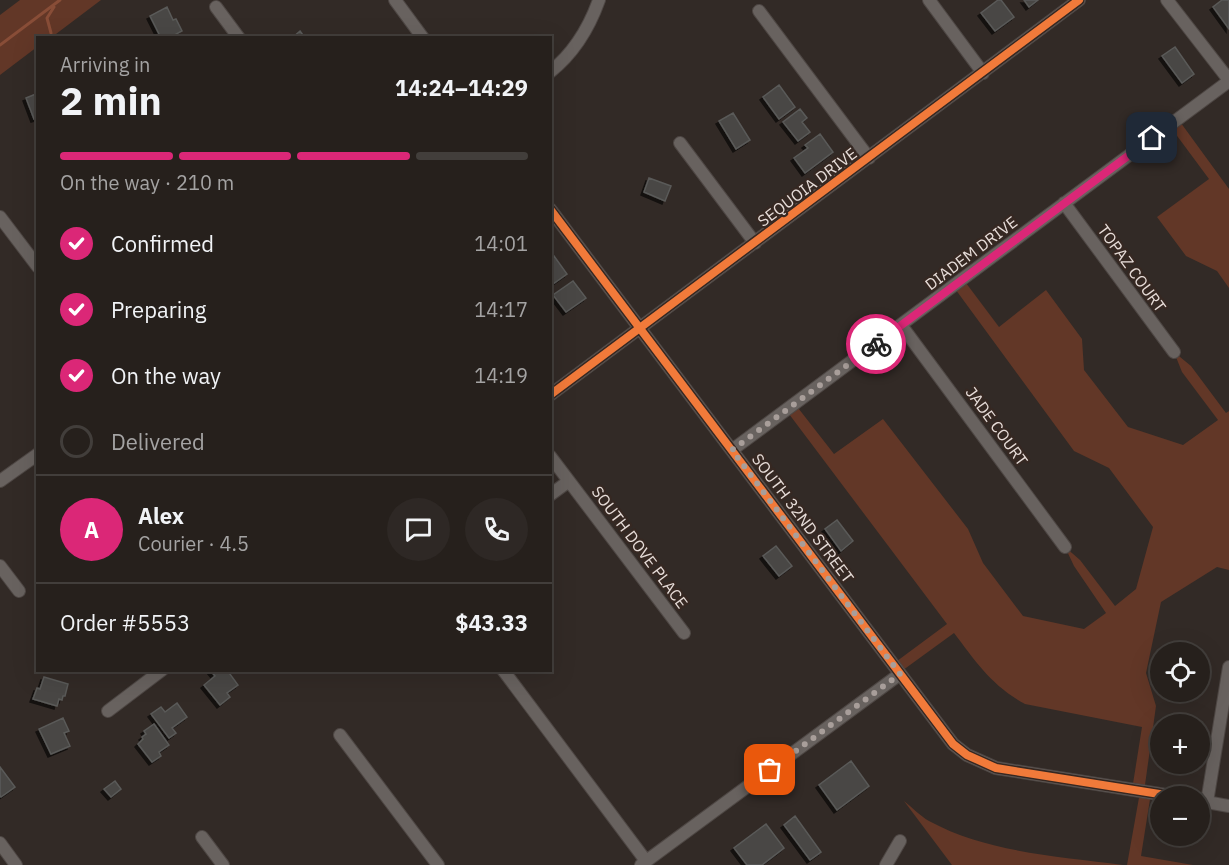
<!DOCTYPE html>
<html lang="en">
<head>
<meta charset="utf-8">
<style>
	:root { --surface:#26201c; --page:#2e2825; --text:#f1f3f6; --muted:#a4a3a3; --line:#423e3b; --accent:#db2777 }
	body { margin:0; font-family:"IBM Plex Sans",sans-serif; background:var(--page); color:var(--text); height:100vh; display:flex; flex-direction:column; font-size:22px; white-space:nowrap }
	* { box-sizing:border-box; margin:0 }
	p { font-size:20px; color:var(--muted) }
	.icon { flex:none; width:33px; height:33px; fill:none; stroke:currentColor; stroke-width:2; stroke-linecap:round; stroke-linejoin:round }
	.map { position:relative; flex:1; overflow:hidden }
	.drawer { position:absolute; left:36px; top:36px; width:516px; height:636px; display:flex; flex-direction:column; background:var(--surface); border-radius:0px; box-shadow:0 6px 24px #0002,0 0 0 2px var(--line) }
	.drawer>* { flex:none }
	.controls { position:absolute; left:1150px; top:642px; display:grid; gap:12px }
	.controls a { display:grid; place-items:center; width:60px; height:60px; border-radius:50%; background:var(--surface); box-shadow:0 6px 24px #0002,0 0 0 2px var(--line); font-size:30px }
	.pin { position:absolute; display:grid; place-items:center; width:51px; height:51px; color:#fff; margin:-26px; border-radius:12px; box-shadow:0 3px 9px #0006 }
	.courier { position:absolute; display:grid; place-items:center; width:60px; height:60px; margin:-30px; border:4px solid #db2777; border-radius:50%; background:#fff; color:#222; box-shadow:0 2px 8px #0007 }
	.head em { font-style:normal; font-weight:800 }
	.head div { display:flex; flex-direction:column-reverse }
	.head { display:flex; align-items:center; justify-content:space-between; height:102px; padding:0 24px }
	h1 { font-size:39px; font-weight:800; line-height:45px }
	.bar { display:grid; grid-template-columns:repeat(4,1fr); gap:9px 6px; align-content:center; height:72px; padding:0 24px }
	.bar i { height:8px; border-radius:4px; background:var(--line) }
	.bar .selected { background:var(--accent) }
	.bar p { grid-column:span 4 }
	.line { display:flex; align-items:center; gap:15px; padding:0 24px; border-top:2px solid var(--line) }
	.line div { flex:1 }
	.round { display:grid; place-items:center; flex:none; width:63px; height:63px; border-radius:32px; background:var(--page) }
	ol { padding:0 24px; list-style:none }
	li { display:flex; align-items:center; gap:18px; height:66px }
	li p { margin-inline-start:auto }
	li .icon { padding:6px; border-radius:50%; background:var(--accent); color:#fff; stroke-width:4 }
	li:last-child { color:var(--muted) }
	li i { width:33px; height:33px; border:3px solid var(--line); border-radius:50% }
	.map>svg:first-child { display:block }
	.green { fill:#623727 }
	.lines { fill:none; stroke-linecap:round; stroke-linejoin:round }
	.stream { stroke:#884d37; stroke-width:3 }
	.building { fill:#484744; stroke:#5a5a59; stroke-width:1.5; filter:url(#shadow) }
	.minor-casing { stroke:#4e4744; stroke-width:14 }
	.minor { stroke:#68625f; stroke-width:12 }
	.cycleway-casing { stroke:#362822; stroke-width:11 }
	.cycleway { stroke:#f17a3a; stroke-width:8 }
	.done { stroke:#a89e9a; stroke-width:6; stroke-dasharray:0 10.8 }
	.route { stroke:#db2777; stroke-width:8 }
	.labels { text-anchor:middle; stroke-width:4.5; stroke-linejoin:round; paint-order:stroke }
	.street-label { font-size:16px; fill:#e7ddd9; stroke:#362822 }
</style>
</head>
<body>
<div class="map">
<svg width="1229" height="865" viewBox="0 0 1229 865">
	<defs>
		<filter id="shadow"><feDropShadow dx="-3" dy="3" stdDeviation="0" flood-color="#0009"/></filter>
	</defs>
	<rect width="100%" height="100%" fill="#322a26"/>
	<path class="green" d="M 20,0 L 101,0 L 56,34 L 58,37 L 38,38 L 37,47 L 0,75 L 0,15 Z
		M 1178,119 L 1229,189 L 1229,288 L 1217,271 L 1186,256 L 1157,217 L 1209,179 L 1169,125 Z
		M 963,279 L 999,327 L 1046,290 L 1082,339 L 1084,370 L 1128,427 L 1183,445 L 1218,420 L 1182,372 L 1174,352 L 1191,366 L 1226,413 L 1229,411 L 1229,570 L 1217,567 L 1161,602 L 1146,673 L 1156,706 L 1144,792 L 1151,793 L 1141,856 L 1193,865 L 1127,865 L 1140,792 L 1132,790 L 1142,727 L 1025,704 C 992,686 976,662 954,633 L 899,673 L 893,664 L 947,624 L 786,410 L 795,404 L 834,454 L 883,419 L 968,529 L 983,563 L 1023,616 L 1084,629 L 1106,613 L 1074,566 L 1065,547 L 1080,560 L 1115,606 L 1136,589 L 1153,527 L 1109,468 L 1074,451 L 953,286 Z
		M 904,801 C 912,807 920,816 929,821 C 988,853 1058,856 1123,865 L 952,865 Z"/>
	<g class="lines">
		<path class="stream" d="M 51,33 L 47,18 L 54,7
			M 0,45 L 60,0"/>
	</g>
	<path class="building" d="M 998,0 L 1001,0 L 1014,17 L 995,31 L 981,13 Z
		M 1024,0 L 1038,0 L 1029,7 Z
		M 1222,0 L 1229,0 L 1229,29 L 1213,7 Z
		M 167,7 L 173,20 L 176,19 L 182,31 L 169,38 L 161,38 L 150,16 Z
		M 300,31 L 305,38 L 292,38 Z
		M 1175,47 L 1194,74 L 1182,83 L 1162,56 Z
		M 779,85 L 795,107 L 779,119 L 763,97 Z
		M 38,93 L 38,118 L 34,119 L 26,98 Z
		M 800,109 L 807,118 L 802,122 L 810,132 L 798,141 L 783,122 Z
		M 733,113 L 750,140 L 736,149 L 719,121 Z
		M 820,134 L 833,152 L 805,173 L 794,158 L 808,148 L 805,145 Z
		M 649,178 L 671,186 L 665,201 L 644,192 Z
		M 554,256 L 567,274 L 550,286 L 550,259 Z
		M 573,281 L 586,298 L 566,312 L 553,295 Z
		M 837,520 L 853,541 L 841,551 L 825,529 Z
		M 776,546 L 792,566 L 779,576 L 763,556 Z
		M 210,670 L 227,670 L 238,685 L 227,693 L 230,697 L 220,705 L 204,685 L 215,676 Z
		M 44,677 L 68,684 L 65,696 L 63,696 L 62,700 L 59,699 L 57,706 L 33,699 L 37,688 L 40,689 Z
		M 177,703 L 187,717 L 172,728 L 176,733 L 169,738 L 151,714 L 161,707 L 165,712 Z
		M 63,718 L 69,731 L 64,733 L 70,746 L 51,754 L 39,729 Z
		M 154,724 L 169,745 L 159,752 L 161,756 L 152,762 L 138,744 L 143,739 L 142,737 L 146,734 L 144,731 Z
		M 851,761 L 869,786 L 837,810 L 819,785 Z
		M 0,767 L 15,787 L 1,797 L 0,795 Z
		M 115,781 L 121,789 L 111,797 L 104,789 Z
		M 795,816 L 821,852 L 810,860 L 784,825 Z
		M 766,824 L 784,848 L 762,865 L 747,865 L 734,848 Z"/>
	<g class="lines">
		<g class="minor-casing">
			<path id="minor" d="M 395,0 L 423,38
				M 929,0 L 983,73
				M 1167,0 L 1229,80
				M 216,7 L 239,38
				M 759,11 L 869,158
				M 550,72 C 574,53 589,28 599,0
				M 680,143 L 755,243
				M 1064,203 L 1174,352
				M 550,209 L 953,744 L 967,755 L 996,768 L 1172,796
				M 0,217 L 38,267
				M 901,325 L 1065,547
				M 550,395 L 1079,0
				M 732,450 L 1229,81
				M 550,456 L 684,633
				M 0,481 L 38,454
				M 550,495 L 569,481
				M 0,566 L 19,591
				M 503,670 L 646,861
				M 108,711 L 162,670
				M 340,735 L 438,865
				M 1201,801 L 1229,806
				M 1207,802 L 1229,667
				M 202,837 L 223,865
				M 0,843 L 16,865
				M 641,865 L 900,674
				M 886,865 L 900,841"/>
		</g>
		<use href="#minor" class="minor"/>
		<g class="cycleway-casing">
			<path id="cycleway" d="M 550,209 L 953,744 L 967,755 L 996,768 L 1172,796
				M 550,395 L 1079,0"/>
		</g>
		<use href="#cycleway" class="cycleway"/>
	</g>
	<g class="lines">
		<path class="done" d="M 770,770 L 900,674 L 732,450 L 876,344"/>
		<path class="route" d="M 876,344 L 1152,138"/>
	</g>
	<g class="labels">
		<g class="street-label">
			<text transform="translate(807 187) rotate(-37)" y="6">SEQUOIA DRIVE</text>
			<text transform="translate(971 253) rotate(-37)" y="6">DIADEM DRIVE</text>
			<text transform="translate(1132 268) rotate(54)" y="6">TOPAZ COURT</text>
			<text transform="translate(997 426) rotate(54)" y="6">JADE COURT</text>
			<text transform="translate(803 518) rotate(53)" y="6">SOUTH 32ND STREET</text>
			<text transform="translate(640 547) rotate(53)" y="6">SOUTH DOVE PLACE</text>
		</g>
	</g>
</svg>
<div class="controls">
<a><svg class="icon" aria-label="locate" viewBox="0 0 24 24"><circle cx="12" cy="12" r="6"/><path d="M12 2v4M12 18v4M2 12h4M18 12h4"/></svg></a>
<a>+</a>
<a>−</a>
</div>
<div class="pin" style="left:770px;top:770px;background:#ea580c"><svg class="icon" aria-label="bag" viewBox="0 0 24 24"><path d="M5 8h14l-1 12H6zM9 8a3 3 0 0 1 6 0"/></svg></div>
<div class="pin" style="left:1152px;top:138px;background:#1f2937"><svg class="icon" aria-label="home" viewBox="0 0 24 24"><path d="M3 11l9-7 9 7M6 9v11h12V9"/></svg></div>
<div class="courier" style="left:876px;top:344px"><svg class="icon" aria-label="bike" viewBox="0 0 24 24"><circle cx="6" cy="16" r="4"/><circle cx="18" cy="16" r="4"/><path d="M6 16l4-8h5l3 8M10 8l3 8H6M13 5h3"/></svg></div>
<section class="drawer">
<div class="head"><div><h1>2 min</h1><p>Arriving in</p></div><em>14:24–14:29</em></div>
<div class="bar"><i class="selected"></i><i class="selected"></i><i class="selected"></i><i></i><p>On the way · 210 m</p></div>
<ol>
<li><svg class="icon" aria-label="check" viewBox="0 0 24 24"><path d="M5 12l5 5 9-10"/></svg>Confirmed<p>14:01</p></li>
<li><svg class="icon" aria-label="check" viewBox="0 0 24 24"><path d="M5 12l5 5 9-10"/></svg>Preparing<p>14:17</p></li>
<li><svg class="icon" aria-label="check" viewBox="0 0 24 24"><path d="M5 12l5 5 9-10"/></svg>On the way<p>14:19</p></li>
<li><i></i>Delivered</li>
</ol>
<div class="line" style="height:108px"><b class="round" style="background:var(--accent);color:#fff">A</b><div><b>Alex</b><p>Courier · 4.5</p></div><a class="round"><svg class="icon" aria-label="chat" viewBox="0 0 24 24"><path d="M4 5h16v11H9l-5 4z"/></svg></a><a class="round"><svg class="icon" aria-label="phone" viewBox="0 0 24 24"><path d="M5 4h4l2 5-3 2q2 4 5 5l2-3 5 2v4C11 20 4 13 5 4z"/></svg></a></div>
<div class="line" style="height:78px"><div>Order #5553</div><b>$43.33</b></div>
</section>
</div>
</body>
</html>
